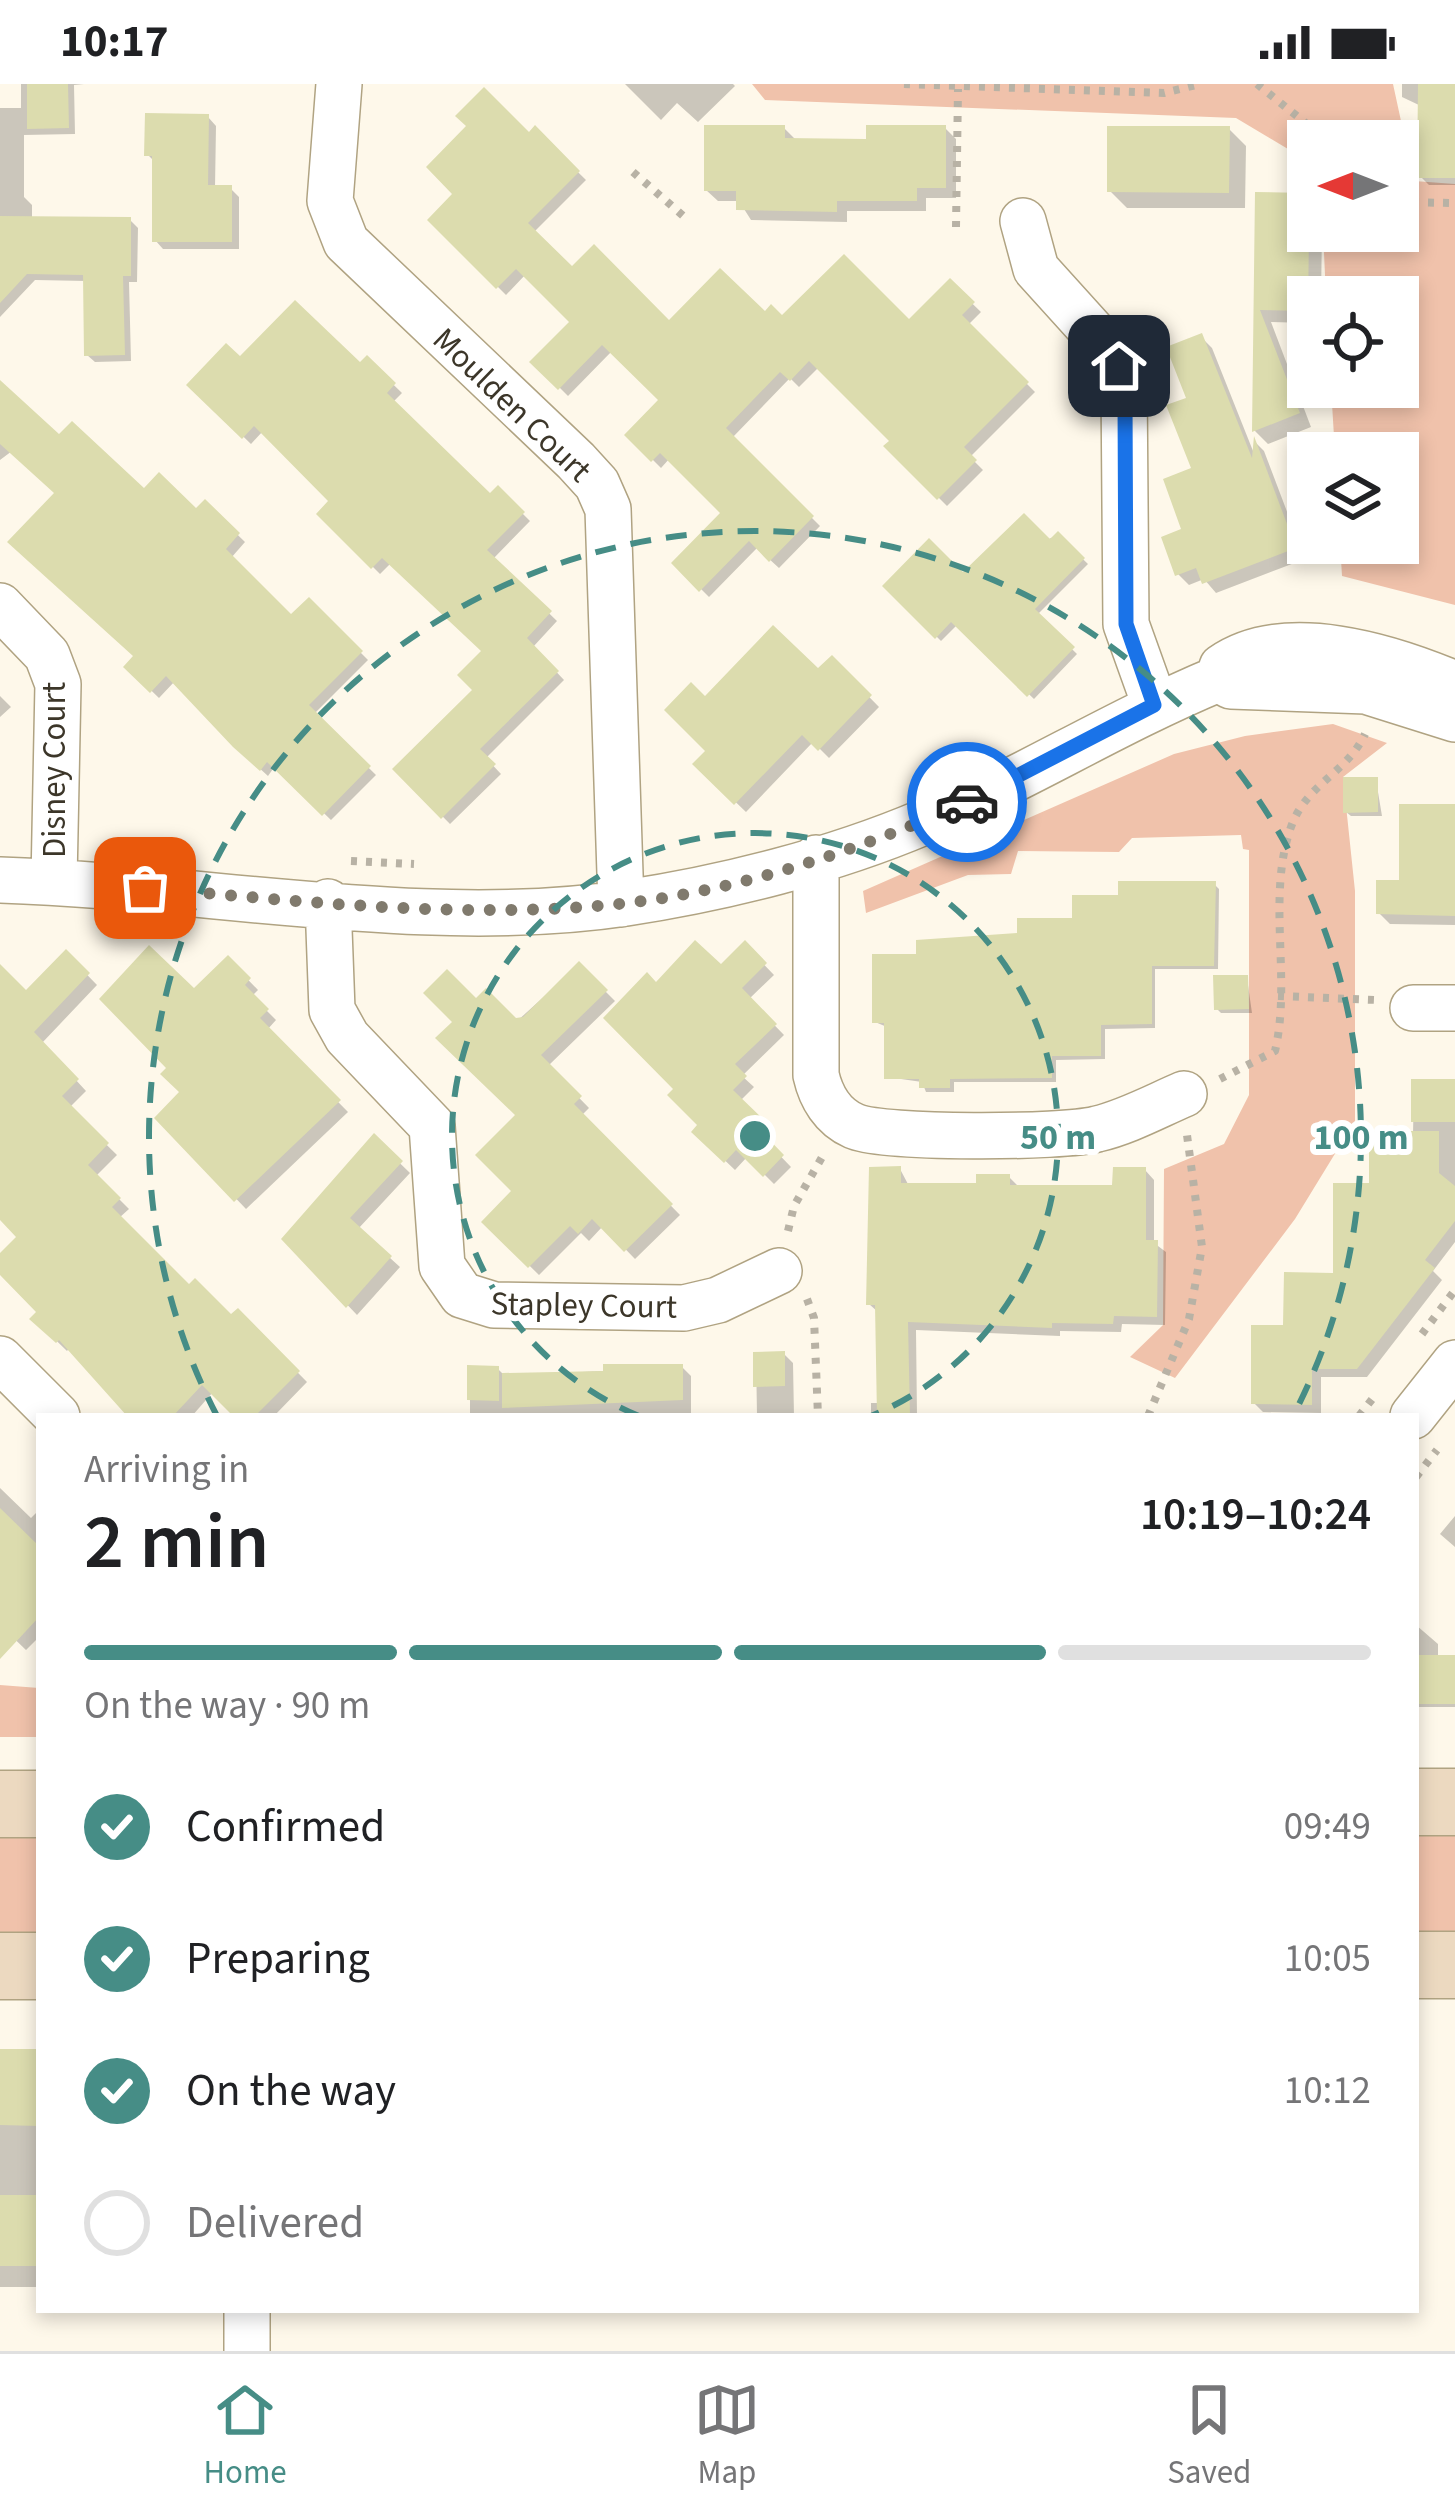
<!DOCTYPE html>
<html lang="en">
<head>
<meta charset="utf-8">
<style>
	:root { --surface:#fff; --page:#f2f2f2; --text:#202124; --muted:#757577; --line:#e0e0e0; --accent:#468d86 }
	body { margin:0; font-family:"Source Sans 3",sans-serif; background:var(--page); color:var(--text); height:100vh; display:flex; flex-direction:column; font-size:45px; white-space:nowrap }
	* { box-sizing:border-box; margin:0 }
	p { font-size:39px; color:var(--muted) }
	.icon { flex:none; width:66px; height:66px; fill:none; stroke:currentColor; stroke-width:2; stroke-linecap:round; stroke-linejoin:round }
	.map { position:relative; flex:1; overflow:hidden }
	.panel { position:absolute; left:36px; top:1329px; width:1383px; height:900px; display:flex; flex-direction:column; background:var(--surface); border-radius:0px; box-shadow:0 6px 18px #0003 }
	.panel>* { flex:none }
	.needle { width:78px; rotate:270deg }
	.controls { position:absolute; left:1287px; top:36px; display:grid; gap:24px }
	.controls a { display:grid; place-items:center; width:132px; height:132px; border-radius:0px; background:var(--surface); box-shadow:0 6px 18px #0003; font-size:60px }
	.pin { position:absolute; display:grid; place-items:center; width:102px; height:102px; color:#fff; margin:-51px; border-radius:24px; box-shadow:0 6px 18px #0006 }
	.courier { position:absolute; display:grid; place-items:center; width:120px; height:120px; margin:-60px; border:9px solid #1a73e8; border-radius:50%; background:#fff; color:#222; box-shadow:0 3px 15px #0007 }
	.summary em { font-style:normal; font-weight:600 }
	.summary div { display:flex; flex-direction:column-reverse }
	.summary { display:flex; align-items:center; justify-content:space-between; height:204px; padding:0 48px }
	h1 { font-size:78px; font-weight:600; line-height:90px }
	.bar { display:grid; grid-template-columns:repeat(4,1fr); gap:18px 12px; align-content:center; height:144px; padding:0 48px }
	.bar i { height:15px; border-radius:9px; background:var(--line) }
	.bar .active { background:var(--accent) }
	.bar p { grid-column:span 4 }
	ol { padding:0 48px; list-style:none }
	li { display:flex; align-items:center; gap:36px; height:132px }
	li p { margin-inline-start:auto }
	li .icon { padding:12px; border-radius:50%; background:var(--accent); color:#fff; stroke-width:4 }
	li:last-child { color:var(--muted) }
	li i { width:66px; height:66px; border:6px solid var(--line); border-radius:50% }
	.status { display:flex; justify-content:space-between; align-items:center; height:84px; padding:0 60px; background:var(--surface); direction:ltr }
	.status svg { height:33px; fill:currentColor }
	.tab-bar { display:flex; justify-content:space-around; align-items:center; height:168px; border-top:3px solid var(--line); background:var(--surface); font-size:33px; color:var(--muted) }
	.tab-bar a { display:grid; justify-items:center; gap:6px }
	.tab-bar .active { color:var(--accent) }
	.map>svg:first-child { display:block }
	.green { fill:#f0c2ab }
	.shadow { fill:#0003 }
	.building { fill:#dcdcae }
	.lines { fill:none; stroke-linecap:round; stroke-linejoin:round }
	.street-casing { stroke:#b0a382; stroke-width:48 }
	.secondary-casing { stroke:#b0a382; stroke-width:69 }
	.path { stroke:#b8b2a5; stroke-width:8; stroke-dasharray:6 9; stroke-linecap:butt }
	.street { stroke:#fff; stroke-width:45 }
	.secondary { stroke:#ecd9c0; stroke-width:66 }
	.done { stroke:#807a6d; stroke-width:12; stroke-dasharray:0 21.6 }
	.route { stroke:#1a73e8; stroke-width:15 }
	.ring { fill:none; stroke:#468d86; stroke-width:6; stroke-dasharray:21 15 }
	.labels { text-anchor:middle; stroke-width:12; stroke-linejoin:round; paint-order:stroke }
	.street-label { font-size:33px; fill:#3c3629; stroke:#fff }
	.centre { fill:#468d86; stroke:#fff; stroke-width:6 }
	.ring-label { font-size:36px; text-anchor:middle; font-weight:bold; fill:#468d86; stroke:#fff; stroke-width:12; stroke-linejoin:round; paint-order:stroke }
</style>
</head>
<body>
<div class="status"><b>10:17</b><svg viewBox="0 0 49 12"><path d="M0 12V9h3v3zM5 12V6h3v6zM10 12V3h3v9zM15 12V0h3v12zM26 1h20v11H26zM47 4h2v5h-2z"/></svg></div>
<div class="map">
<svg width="1455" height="2267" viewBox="0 0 1455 2267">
	<rect width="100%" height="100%" fill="#fef8ea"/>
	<path class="green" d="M 752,0 L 1393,0 L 1414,97 L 1455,100 L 1455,521 L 1342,492 L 1340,459 L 1398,459 L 1398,369 L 1335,369 L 1331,303 L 1398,303 L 1398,213 L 1326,213 L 1323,147 L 1398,147 L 1398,57 L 1308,57 L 1308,77 L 1236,34 L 765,16 Z
		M 1333,640 L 1387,659 L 1343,693 L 1355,807 L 1355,1037 L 1295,1135 L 1175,1294 L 1130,1273 L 1163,1241 L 1164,1085 L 1224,1060 L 1249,1011 L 1249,766 L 1243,765 L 1241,751 L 1132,754 L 1119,768 L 1018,767 L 1011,790 L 968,791 L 866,829 L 863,807 L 1174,670 L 1245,652 Z
		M 0,1601 L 39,1604 L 39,1653 L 0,1653 Z
		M 0,1742 L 39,1742 L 39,1853 L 0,1853 Z
		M 1416,1747 L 1455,1747 L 1455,1857 L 1416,1857 Z"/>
	<path class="shadow" d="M 21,0 L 84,0 L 74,1 L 75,50 L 24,51 L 24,113 L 32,121 L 32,135 L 130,136 L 138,144 L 137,198 L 129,198 L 131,277 L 95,278 L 87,271 L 86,197 L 35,196 L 0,233 L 0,24 L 21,24 Z
		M 625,0 L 733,0 L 735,2 L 698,38 L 677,19 L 661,36 Z
		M 1402,0 L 1455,0 L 1455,101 L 1429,101 L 1420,92 L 1421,22 L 1402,13 Z
		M 208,33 L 216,42 L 215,104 L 230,104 L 239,113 L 239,165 L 163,165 L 155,156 L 155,78 L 147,70 Z
		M 784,44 L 795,55 L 868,58 L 945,44 L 956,55 L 956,114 L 926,114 L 926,127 L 847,127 L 847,138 L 751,136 L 739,117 L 718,117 L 706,106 Z
		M 1229,45 L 1246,62 L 1245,124 L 1127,124 L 1110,107 Z
		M 535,46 L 586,96 L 534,148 L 572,186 L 669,240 L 765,231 L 909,240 L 950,198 L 981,228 L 968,241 L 1035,308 L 970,373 L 983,386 L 947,422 L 887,362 L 893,357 L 819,283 L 799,303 L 790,294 L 732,354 L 820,442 L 779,484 L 757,464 L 709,513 L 675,479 L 725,429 L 670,374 L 661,384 L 628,351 L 662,316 L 612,267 L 568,312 L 534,278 L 573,238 L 526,190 L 506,211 L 431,136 Z
		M 1258,111 L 1308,147 L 1322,147 L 1321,213 L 1308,213 L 1308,239 L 1271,238 L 1311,343 L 1268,360 L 1255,347 Z
		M 1201,253 L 1212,264 L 1255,372 L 1256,359 L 1264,367 L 1305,475 L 1216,509 L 1204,495 L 1189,501 L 1178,490 L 1195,386 L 1190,316 Z
		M 367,275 L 402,309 L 392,319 L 490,413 L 498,405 L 530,437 L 493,475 L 557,537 L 533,563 L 564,596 L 486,674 L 501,690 L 450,740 L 396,685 L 476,606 L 485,567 L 391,479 L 380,490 L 320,430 L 332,417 L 263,347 L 251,360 L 190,301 L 240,276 L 360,282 Z
		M 0,300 L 60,354 L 144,408 L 196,428 L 205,419 L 245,458 L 231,474 L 291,535 L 309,517 L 368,576 L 314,630 L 376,691 L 331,736 L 275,682 L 268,692 L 244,670 L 175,597 L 159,614 L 127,583 L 137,572 L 58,410 L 12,367 L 0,376 Z
		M 1058,451 L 1088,480 L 1037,531 L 1077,570 L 1034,615 L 957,541 L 941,557 L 886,502 L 963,493 Z
		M 832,575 L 879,623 L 829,674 L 813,658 L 746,728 L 696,680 L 709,667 L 705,616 L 818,589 Z
		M 0,612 L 11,623 L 0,633 Z
		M 1376,696 L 1382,732 L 1351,732 L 1346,728 Z
		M 1455,723 L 1455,846 L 1455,841 L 1390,840 L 1379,829 Z
		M 1214,800 L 1219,805 L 1218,885 L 1155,885 L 1155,944 L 1105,945 L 1105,975 L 1056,976 L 1056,998 L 954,998 L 954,1008 L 926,1008 L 922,998 L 887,993 L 887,943 L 875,938 L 919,873 L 1076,837 L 1121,814 Z
		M 745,861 L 774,891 L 749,915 L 784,951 L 742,992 L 754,1003 L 740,1017 L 772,1048 L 765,1056 L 791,1083 L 774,1100 L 747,1073 L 735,1086 L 695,1048 L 702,1041 L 677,1005 L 656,902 L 721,884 Z
		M 66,869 L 97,901 L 42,959 L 86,1007 L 69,1024 L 117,1071 L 96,1092 L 129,1125 L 119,1134 L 189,1204 L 231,1234 L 238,1228 L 307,1298 L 274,1332 L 237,1332 L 213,1308 L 192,1332 L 131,1332 L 70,1263 L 67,1267 L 34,1235 L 40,1228 L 0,1187 L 0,1173 L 21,1153 L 0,1132 L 0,884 L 26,910 Z
		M 228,875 L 258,906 L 252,912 L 276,936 L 267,946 L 348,1028 L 246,1125 L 159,1034 L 183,1008 L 194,908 Z
		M 579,881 L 615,917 L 548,982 L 589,1024 L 582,1031 L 680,1131 L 635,1175 L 603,1142 L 589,1157 L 581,1149 L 539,1191 L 485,1138 L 515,1107 L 519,1031 L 476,918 L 516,938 Z
		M 1247,894 L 1252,929 L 1221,929 L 1217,925 Z
		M 1414,998 L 1455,1004 L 1455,1158 L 1433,1187 L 1442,1196 L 1367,1293 L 1321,1293 L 1321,1329 L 1263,1328 L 1254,1319 L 1286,1244 L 1336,1192 L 1372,1102 L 1413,1050 Z
		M 374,1054 L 410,1089 L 358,1145 L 400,1183 L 357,1231 L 285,1155 Z
		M 900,1085 L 909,1102 L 979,1102 L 1009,1093 L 1018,1102 L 1115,1104 L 1145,1086 L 1154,1096 L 1154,1159 L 1166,1168 L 1165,1241 L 1122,1240 L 1121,1248 L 1060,1247 L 1060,1252 L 916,1246 L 917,1332 L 871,1332 L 871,1319 L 880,1319 L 878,1228 L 869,1220 Z
		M 784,1270 L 793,1279 L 794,1332 L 757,1332 L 756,1271 Z
		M 682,1283 L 691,1292 L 691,1332 L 470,1332 L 470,1285 L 498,1285 L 505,1292 Z
		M 0,1404 L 31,1434 L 39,1426 L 39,1553 L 26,1566 L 0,1541 Z
		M 1455,1432 L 1455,1463 L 1440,1450 Z
		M 1416,1541 L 1438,1560 L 1438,1574 L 1455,1574 L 1455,1623 L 1416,1623 Z
		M 0,1968 L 39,1968 L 39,2203 L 0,2203 Z"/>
	<path class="building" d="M 27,0 L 68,0 L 69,44 L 27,45 Z
		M 1418,0 L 1455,0 L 1455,94 L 1417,94 Z
		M 484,3 L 529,48 L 535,41 L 580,87 L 528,139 L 572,182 L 594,160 L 669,236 L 720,184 L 765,227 L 771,220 L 782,231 L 844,170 L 909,235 L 950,194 L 975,218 L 962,231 L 1029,298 L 964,363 L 977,376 L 937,416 L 883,362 L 889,357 L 809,277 L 790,297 L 780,288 L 726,344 L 814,432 L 769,478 L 749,457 L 699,508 L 671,479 L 720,429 L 660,369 L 651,378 L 624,351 L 658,316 L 602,261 L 558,306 L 529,278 L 569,238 L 516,185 L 496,205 L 427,136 L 452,110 L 426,83 L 466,42 L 455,32 Z
		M 145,29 L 209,30 L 208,101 L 232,101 L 232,158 L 152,158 L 152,72 L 144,72 Z
		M 704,41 L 785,41 L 785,54 L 866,55 L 866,41 L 946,41 L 946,104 L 917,104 L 917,117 L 837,117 L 837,128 L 736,126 L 736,107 L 704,107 Z
		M 1107,42 L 1230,42 L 1229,109 L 1107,108 Z
		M 1255,108 L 1308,109 L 1309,147 L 1308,227 L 1260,226 L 1300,329 L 1252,348 Z
		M 0,132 L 131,133 L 131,192 L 123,192 L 125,271 L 84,272 L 83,191 L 27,190 L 0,219 Z
		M 295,216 L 360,278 L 367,271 L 396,299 L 387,309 L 490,409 L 498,401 L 525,428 L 487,466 L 552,527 L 527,554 L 559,587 L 480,665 L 496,680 L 441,735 L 392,685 L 472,606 L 457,591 L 481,567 L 382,474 L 371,485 L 316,430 L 328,417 L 254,342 L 242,355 L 186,301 L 226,259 L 240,272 Z
		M 1202,249 L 1252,374 L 1254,352 L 1296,464 L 1202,500 L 1196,484 L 1175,492 L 1161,453 L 1181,445 L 1163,395 L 1191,384 L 1166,321 L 1186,314 L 1166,263 Z
		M 0,296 L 59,350 L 72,337 L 144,404 L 159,388 L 196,424 L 205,415 L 240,449 L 226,465 L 291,530 L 309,513 L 363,567 L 309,621 L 371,682 L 322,732 L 267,678 L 260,687 L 233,663 L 166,592 L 150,609 L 123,583 L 133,572 L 7,458 L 54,409 L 0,360 Z
		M 1024,429 L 1050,455 L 1058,447 L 1085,474 L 1035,525 L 1075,563 L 1027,613 L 951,538 L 935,555 L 882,502 L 929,454 L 963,488 Z
		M 773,541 L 818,584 L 832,571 L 872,611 L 818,667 L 802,651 L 734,721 L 692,680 L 705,667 L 664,626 L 691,598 L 705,612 Z
		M 1343,693 L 1378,693 L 1378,728 L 1343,729 Z
		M 1399,720 L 1455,720 L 1455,832 L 1376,830 L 1376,796 L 1399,796 Z
		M 1118,797 L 1216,797 L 1214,882 L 1152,882 L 1152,940 L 1101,941 L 1101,972 L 1052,972 L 1052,994 L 950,995 L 950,1004 L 919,1004 L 919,995 L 884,995 L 884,939 L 872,939 L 872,870 L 916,870 L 916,856 L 1017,849 L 1017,834 L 1072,834 L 1072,811 L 1118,811 Z
		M 695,856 L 721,880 L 745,856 L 767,879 L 742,904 L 777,940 L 735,980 L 747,992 L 733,1006 L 765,1037 L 758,1044 L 784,1071 L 763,1093 L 736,1066 L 724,1079 L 691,1048 L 697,1041 L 667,1011 L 673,1005 L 603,934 L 647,888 L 656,898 Z
		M 149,861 L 194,904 L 228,871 L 251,894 L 245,901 L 269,925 L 260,934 L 341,1016 L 234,1118 L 154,1034 L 179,1008 L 160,990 L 166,984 L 99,915 Z
		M 66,865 L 90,889 L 34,948 L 79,995 L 62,1012 L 109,1059 L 88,1081 L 121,1114 L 112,1123 L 189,1200 L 195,1194 L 231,1230 L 238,1224 L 300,1287 L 255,1332 L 233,1332 L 202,1301 L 173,1332 L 127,1332 L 59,1256 L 56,1259 L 29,1235 L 36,1228 L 0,1191 L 0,1169 L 16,1153 L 0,1136 L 0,880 L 26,906 Z
		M 579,877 L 608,906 L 541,971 L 582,1012 L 574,1020 L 673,1120 L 624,1168 L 592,1135 L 578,1150 L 570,1142 L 528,1184 L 481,1138 L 511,1107 L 475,1071 L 515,1031 L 435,954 L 452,938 L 423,909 L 447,885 L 476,914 L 486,904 L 516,934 L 523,933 Z
		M 1213,891 L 1248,891 L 1249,925 L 1214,926 Z
		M 1411,995 L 1455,995 L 1455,1038 L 1411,1038 Z
		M 1369,1047 L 1439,1047 L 1439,1089 L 1455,1102 L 1455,1137 L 1425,1176 L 1435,1184 L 1357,1285 L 1312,1285 L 1312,1321 L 1251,1320 L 1251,1241 L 1283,1241 L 1284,1188 L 1333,1189 L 1333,1099 L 1369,1099 Z
		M 374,1049 L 403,1077 L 350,1134 L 392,1172 L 346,1224 L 281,1155 Z
		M 901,1082 L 901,1099 L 976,1099 L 976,1090 L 1010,1090 L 1010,1101 L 1112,1101 L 1113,1083 L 1146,1083 L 1146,1156 L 1158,1156 L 1157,1233 L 1114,1232 L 1113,1240 L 1052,1239 L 1052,1244 L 908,1238 L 910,1332 L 877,1332 L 875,1221 L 866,1221 L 869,1083 Z
		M 785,1267 L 785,1302 L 753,1303 L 753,1268 Z
		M 603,1280 L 683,1280 L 683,1316 L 502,1324 L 502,1289 L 603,1287 Z
		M 467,1281 L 499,1282 L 499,1317 L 467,1316 Z
		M 0,1424 L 39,1462 L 39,1533 L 0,1575 Z
		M 1416,1571 L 1455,1571 L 1455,1620 L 1416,1620 Z
		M 0,1965 L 39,1965 L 39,2042 L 0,2041 Z
		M 0,2111 L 39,2111 L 39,2182 L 0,2182 Z"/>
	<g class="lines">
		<g class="street-casing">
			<path id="street" d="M 339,0 L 330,117 L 346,158 L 576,377 L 597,400 L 608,425 L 621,820
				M 1023,137 L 1036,185 L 1112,269 L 1124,298 L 1126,540 L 1155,621
				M 0,522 L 47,571 L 58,600 L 54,797
				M 1218,595 L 1231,602 L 1366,607 L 1455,635
				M 816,774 L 816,991 C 821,1013 833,1033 854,1042 C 883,1055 1063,1054 1097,1045 C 1127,1038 1156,1022 1184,1010
				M 0,796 C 202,802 427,849 626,819 C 725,804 832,777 924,738 C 1024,695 1117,637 1218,595 L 1222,583 C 1285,539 1391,573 1455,600
				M 328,818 L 332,926 L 347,953 L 432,1042 L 442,1182 L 462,1211 L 494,1221 L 684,1224 L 718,1216 L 779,1187
				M 1413,924 L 1455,924
				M 0,1275 L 57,1332
				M 1413,1332 L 1455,1279
				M 247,2226 L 247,2267"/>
		</g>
		<g class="secondary-casing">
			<path id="secondary" d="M 1416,1718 L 1455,1718
				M 0,1720 L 39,1720
				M 1416,1881 L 1455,1881
				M 0,1882 L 39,1882"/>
		</g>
		<path class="path" d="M 904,0 L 1164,9 L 1200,0
			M 1257,0 L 1328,57
			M 633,88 L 688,136
			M 1398,118 L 1455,119
			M 956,143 L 958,5
			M 351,777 L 414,780
			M 1278,912 L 1377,916
			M 1220,995 L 1275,967 C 1292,895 1266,813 1291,743 C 1306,700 1347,689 1365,650
			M 788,1147 L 794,1122 L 825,1068
			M 807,1215 L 814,1234 L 818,1332
			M 1422,1250 L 1455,1206
			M 1148,1332 L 1189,1235 L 1202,1163 L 1187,1051
			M 1359,1332 L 1373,1314
			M 1416,1393 L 1437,1366"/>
		<use href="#street" class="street"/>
		<use href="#secondary" class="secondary"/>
	</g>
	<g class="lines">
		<path class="done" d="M 145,804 C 302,817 461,836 618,820 C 736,808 859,766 967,718"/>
		<path class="route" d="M 967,718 L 1154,621 L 1126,540 L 1125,315 L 1119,282"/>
	</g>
	<g class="ring">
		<path d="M639 1332A303 303 0 1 1 871 1332"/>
		<path d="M217 1332A606 606 0 1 1 1293 1332"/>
	</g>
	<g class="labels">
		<g class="street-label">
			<text transform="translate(513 320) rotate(44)" y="12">Moulden Court</text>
			<text transform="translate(53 686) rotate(-90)" y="12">Disney Court</text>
			<text transform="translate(584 1220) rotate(1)" y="12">Stapley Court</text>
		</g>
	</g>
	<circle cx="755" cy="1052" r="18" class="centre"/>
	<g class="ring-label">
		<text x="1058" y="1065">50 m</text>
		<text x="1361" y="1065">100 m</text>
	</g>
</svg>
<div class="controls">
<a><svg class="needle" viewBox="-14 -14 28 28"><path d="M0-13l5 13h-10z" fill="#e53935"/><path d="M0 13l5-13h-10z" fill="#757577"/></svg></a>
<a><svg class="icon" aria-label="locate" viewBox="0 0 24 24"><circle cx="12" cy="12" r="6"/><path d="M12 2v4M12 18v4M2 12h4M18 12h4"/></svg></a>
<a><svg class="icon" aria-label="layers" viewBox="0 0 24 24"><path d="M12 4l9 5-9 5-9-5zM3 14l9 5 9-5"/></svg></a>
</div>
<div class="pin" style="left:145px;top:804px;background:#ea580c"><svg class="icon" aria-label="bag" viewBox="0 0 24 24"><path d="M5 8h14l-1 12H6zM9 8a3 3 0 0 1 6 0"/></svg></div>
<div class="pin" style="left:1119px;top:282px;background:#1f2937"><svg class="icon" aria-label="home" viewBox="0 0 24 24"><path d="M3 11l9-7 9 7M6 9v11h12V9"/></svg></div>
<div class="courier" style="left:967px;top:718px"><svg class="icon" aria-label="car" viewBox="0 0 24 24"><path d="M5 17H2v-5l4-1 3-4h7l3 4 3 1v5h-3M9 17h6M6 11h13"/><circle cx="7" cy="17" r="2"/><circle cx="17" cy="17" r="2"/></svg></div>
<section class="panel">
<div class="summary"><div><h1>2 min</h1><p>Arriving in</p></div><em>10:19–10:24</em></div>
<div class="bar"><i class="active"></i><i class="active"></i><i class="active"></i><i></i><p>On the way · 90 m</p></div>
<ol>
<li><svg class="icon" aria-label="check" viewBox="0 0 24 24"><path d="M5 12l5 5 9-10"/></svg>Confirmed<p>09:49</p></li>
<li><svg class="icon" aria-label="check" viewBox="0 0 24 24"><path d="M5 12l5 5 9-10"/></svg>Preparing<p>10:05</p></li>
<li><svg class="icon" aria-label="check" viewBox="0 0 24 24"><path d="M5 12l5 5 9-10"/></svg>On the way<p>10:12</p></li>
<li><i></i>Delivered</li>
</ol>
</section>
</div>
<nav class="tab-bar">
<a class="active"><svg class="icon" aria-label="home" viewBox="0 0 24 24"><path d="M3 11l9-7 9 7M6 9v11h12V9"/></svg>Home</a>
<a><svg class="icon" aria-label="map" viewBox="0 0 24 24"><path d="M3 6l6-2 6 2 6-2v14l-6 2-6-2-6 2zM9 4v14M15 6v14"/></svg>Map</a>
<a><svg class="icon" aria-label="saved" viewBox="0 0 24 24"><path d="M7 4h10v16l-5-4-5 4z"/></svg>Saved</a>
</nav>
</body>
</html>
